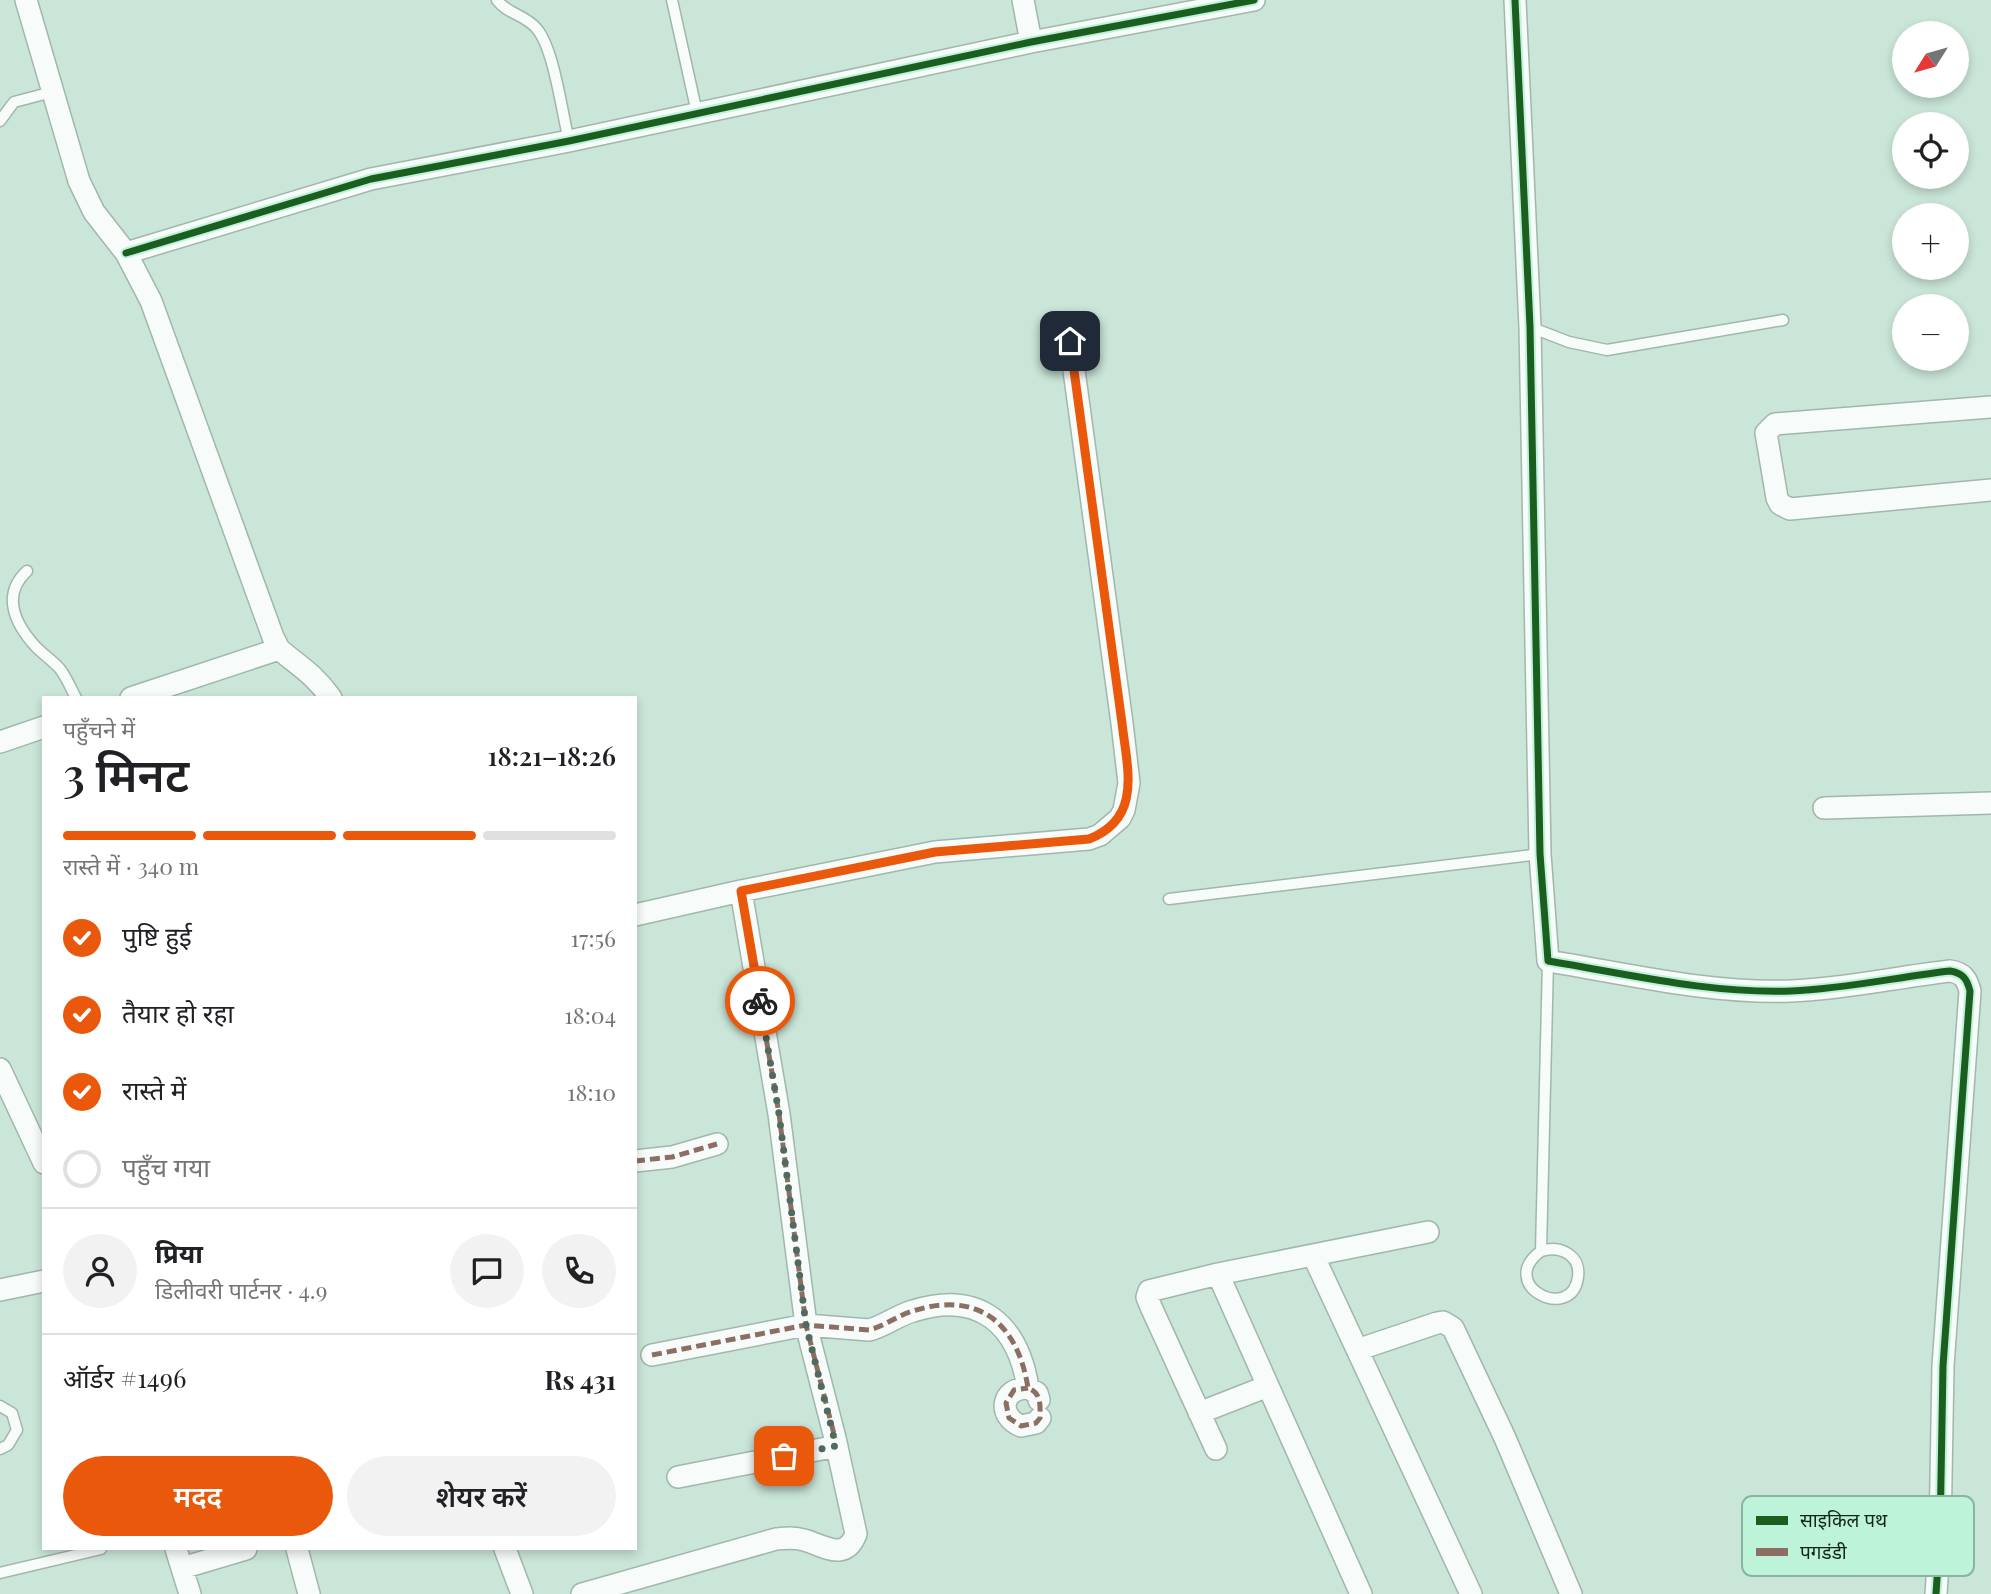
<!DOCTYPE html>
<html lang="hi">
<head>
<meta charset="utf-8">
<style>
	:root { --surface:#fff; --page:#f2f2f2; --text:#202124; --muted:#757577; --line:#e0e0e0; --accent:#ea580c }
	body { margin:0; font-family:"Playfair Display","Noto Sans Devanagari",serif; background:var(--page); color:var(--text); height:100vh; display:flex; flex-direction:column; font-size:26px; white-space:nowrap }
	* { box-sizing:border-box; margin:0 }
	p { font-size:23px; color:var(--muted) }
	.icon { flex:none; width:38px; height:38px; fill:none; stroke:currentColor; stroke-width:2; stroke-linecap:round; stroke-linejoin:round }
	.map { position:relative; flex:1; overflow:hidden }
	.sheet { position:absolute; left:42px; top:696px; width:595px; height:854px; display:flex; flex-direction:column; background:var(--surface); border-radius:0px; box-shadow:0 4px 10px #0003 }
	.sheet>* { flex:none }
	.needle { width:46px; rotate:233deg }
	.controls { position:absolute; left:1892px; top:21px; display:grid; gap:14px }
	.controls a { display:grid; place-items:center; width:77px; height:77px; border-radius:50%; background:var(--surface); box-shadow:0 4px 10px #0003; font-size:35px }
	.pin { position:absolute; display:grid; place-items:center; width:60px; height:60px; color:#fff; margin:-30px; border-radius:14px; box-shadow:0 4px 10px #0006 }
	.courier { position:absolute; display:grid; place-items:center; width:70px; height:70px; margin:-35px; border:5px solid #ea580c; border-radius:50%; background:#fff; color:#222; box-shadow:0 2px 9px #0007 }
	.overview em { font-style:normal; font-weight:600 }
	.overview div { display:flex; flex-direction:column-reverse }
	.overview { display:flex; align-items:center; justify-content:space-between; height:119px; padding:0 21px }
	h1 { font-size:46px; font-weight:600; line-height:52px }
	.bar { display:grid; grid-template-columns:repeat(4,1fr); gap:10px 7px; align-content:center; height:84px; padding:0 21px }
	.bar i { height:9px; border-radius:5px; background:var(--line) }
	.bar .on { background:var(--accent) }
	.bar p { grid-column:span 4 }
	.line { display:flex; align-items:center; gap:18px; padding:0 21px; border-top:2px solid var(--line) }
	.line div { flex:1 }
	.round { display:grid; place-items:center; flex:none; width:74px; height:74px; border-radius:37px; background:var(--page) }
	ol { padding:0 21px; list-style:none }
	li { display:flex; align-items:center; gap:21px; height:77px }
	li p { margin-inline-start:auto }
	li .icon { padding:7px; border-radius:50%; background:var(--accent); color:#fff; stroke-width:4 }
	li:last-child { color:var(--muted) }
	li i { width:38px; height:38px; border:4px solid var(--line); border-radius:50% }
	.action { display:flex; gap:14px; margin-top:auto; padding:14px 21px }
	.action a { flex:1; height:80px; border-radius:42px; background:var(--accent); color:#fff; font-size:28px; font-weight:600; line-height:80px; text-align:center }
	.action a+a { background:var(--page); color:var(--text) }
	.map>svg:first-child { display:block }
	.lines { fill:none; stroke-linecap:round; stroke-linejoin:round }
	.service-casing { stroke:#a0b7ac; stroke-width:13 }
	.minor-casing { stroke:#a0b7ac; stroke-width:24 }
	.service { stroke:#f7fbf9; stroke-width:10 }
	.minor { stroke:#f7fbf9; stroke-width:21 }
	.quiet { stroke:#8d6e63; stroke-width:5; stroke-dasharray:10 5; stroke-linecap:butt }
	.cycleway-casing { stroke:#bdf3d9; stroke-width:11 }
	.cycleway { stroke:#1b5e20; stroke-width:7 }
	.done { stroke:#51695e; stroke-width:7; stroke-dasharray:0 12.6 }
	.route { stroke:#ea580c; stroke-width:9 }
	.key { fill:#bdf3d9; stroke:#89b5a0; stroke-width:2 }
	.key-label { font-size:19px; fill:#10251c }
</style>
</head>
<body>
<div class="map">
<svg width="1991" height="1594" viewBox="0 0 1991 1594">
	<rect width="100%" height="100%" fill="#cae6d8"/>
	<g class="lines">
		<g class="service-casing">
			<path id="service" d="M 497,0 C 507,14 526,15 537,29 C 554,49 562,113 569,141
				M 672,0 L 697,113
				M 0,121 L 14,102 L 52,92
				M 1530,327 L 1569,342 L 1607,350 L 1783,320
				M 27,571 C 1,595 15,624 36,647 C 44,655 53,661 60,669 C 67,678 71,689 76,698
				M 1169,899 L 1540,854
				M 1541,1251 C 1560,1245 1581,1255 1578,1277 C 1572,1324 1495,1285 1541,1251 L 1548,961
				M 0,1406 L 12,1413 L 17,1430 L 8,1445 L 0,1449
				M 0,1573 L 101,1549"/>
		</g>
		<g class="minor-casing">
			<path id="minor" d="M 26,0 L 79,181 L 94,212 L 126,253 L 151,301 L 273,637 L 279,649 L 131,698
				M 1023,0 L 1031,42
				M 1515,0 L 1530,327 L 1540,854 L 1548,961 C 1628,974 1710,994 1791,991 C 1845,989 1897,977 1950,971 C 1963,973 1967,979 1970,991 L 1943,1366 L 1940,1535 L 1936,1594
				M 126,253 L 371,179 L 569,141 L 1031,42 L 1254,0
				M 1991,407 L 1775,424 L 1766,433 L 1777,498 L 1780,504 L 1790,509 L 1991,490
				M 279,649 C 300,667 314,674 331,698
				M 0,742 L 44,727
				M 1824,808 L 1991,803
				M 635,915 L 741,891 L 935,852 L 1089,839 L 1100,835 L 1120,818 L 1124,810 L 1129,783 L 1122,723 L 1070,341
				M 0,1069 L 44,1163
				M 635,1161 L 672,1157 L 717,1144
				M 1313,1255 L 1471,1594
				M 1218,1274 L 1361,1594
				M 0,1290 L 44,1281
				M 1357,1350 L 1437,1323 L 1443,1322 L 1453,1328 L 1505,1438 L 1571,1594
				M 652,1355 L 806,1325 L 869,1330 C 885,1326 898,1315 913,1311 C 979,1290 1018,1324 1028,1388 L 1037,1393 L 1039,1400
				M 1028,1388 C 1001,1388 997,1416 1021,1426 L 1036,1423 L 1040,1418
				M 1199,1413 L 1268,1386
				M 1216,1449 L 1151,1307 L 1147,1297 L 1149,1291 L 1218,1274 L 1428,1232
				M 678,1477 L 837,1446
				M 176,1549 L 190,1594
				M 297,1549 L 309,1594
				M 505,1549 L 522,1594
				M 182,1568 L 246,1549
				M 582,1594 L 776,1539 C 786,1538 794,1537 804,1540 C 825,1546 845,1562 856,1534 L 835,1438 L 806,1325 L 779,1114 L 741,891"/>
		</g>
		<use href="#service" class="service"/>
		<use href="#minor" class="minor"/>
		<path class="quiet" d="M 741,891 L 779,1114 L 806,1325 L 835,1438
			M 635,1161 L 672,1157 L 717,1144
			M 652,1355 L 806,1325 L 869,1330 C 885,1326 898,1315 913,1311 C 979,1290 1018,1324 1028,1388 C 1042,1393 1040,1406 1040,1418 L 1036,1423 L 1021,1426 L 1009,1418 L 1006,1403 L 1014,1390 L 1028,1388"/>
		<g class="cycleway-casing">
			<path id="cycleway" d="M 1515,0 L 1530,327 L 1540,854 L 1548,961 C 1628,974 1710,994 1791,991 C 1845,989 1897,977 1950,971 C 1963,973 1967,979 1970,991 L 1943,1366 L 1940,1535 L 1936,1594
				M 126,253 L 371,179 L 569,141 L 1031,42 L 1254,0"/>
		</g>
		<use href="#cycleway" class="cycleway"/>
	</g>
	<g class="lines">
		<path class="done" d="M 760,1001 L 779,1114 L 806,1325 L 836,1446 L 784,1456"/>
		<path class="route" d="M 760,1001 L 741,891 L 935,852 L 1089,839 C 1143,818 1127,768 1122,723 L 1070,341"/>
	</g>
	<rect x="1742" y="1496" width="232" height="80" rx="10" class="key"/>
	<rect x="1756" y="1516" width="32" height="9" fill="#1b5e20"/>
	<rect x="1756" y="1548" width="32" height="8" fill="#8d6e63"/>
	<g class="key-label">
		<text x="1800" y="1527">साइकिल पथ</text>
		<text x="1800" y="1559">पगडंडी</text>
	</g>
</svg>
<div class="controls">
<a><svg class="needle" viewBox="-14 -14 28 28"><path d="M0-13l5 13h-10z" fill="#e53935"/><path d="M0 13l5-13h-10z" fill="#757577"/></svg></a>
<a><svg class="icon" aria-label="locate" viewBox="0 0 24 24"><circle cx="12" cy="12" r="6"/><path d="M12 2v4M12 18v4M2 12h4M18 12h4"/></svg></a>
<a>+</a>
<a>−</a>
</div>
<div class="pin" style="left:784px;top:1456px;background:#ea580c"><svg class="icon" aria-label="bag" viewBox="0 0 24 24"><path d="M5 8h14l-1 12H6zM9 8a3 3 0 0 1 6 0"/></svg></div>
<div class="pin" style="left:1070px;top:341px;background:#1f2937"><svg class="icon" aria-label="home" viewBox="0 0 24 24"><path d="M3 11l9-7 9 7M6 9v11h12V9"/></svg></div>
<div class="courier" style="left:760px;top:1001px"><svg class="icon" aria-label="bike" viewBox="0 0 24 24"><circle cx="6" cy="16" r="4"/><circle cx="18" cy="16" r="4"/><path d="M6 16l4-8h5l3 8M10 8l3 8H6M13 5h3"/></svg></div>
<section class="sheet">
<div class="overview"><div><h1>3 मिनट</h1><p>पहुँचने में</p></div><em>18:21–18:26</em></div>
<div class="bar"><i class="on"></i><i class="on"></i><i class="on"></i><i></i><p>रास्ते में · 340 m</p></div>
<ol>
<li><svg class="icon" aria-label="check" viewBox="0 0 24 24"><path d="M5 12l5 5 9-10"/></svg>पुष्टि हुई<p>17:56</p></li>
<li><svg class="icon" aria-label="check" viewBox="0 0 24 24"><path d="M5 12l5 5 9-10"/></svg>तैयार हो रहा<p>18:04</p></li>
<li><svg class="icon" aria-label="check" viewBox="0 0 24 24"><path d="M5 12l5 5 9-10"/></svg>रास्ते में<p>18:10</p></li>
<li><i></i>पहुँच गया</li>
</ol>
<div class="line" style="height:126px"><a class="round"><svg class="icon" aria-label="person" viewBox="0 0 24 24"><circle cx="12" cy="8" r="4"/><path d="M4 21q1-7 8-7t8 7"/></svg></a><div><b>प्रिया</b><p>डिलीवरी पार्टनर · 4.9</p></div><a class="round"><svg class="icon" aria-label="chat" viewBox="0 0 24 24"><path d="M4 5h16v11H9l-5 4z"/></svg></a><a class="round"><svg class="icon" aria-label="phone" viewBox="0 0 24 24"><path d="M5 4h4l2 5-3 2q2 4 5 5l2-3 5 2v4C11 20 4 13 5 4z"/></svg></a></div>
<div class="line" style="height:91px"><div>ऑर्डर #1496</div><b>Rs 431</b></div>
<div class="action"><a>मदद</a><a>शेयर करें</a></div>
</section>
</div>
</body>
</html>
